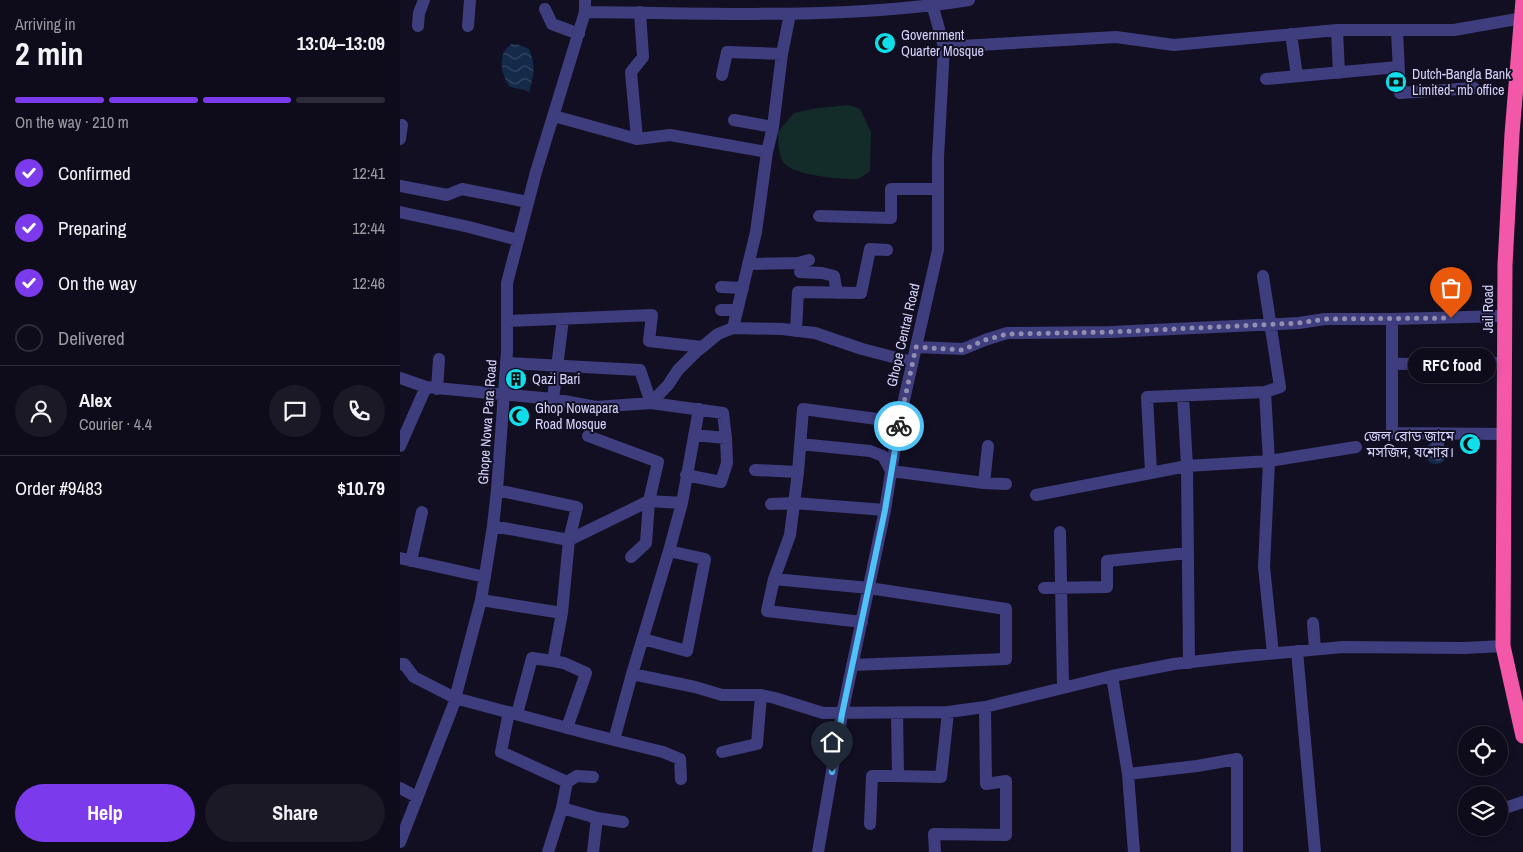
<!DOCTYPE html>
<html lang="en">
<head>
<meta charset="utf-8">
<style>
	:root { --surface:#0e0b1a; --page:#1c1927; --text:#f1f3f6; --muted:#9b9ba2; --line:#2e2b39; --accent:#7c3aed }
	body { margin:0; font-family:"Archivo Narrow","Noto Sans Bengali",sans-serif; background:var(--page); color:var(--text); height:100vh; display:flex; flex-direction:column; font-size:19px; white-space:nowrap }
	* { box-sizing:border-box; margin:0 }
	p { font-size:16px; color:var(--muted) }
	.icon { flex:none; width:28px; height:28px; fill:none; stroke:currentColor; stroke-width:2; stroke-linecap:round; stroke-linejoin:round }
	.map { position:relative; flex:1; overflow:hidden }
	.side { display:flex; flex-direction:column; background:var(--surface); width:400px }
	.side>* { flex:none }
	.buttons { position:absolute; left:1058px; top:726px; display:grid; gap:10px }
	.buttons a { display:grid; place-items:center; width:50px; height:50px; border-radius:50%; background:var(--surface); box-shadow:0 2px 8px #0003,0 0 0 1px var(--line); font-size:25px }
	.pin { position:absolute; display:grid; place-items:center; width:42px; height:42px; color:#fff; margin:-51px -21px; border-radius:50% 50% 50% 0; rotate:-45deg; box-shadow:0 0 5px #0007 }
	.pin .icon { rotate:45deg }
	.courier { position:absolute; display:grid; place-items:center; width:50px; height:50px; margin:-25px; border:4px solid #4fc3f7; border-radius:50%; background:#fff; color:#222; box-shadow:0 1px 6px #0007 }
	.bubble { position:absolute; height:35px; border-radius:18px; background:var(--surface); box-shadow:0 2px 8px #0003,0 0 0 1px var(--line); font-size:16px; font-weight:700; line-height:35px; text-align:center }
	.headline em { font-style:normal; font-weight:700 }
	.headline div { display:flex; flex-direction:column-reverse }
	.headline { display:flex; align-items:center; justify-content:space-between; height:85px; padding:0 15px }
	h1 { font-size:32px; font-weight:700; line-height:38px }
	.bar { display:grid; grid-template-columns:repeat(4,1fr); gap:8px 5px; align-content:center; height:60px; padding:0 15px }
	.bar i { height:6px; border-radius:4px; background:var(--line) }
	.bar .active { background:var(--accent) }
	.bar p { grid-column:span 4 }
	.line { display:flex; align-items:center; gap:12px; padding:0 15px; border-top:1px solid var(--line) }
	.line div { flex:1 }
	.round { display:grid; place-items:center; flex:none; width:52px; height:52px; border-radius:26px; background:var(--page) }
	ol { padding:0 15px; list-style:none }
	li { display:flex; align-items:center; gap:15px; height:55px }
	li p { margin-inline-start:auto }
	li .icon { padding:5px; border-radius:50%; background:var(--accent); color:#fff; stroke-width:4 }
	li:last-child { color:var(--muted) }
	li i { width:28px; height:28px; border:2px solid var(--line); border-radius:50% }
	.cta { display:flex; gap:10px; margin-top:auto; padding:10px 15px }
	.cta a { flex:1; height:58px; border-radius:30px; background:var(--accent); color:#fff; font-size:20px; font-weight:700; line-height:58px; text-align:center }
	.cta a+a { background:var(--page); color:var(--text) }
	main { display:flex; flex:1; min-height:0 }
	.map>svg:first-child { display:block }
	.green { fill:#132c2a }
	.water { fill:url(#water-waves) }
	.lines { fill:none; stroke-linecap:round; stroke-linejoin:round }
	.minor { stroke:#3e3e7e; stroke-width:12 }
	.highway { stroke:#f357a8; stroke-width:15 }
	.done { stroke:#918eb0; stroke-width:5; stroke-dasharray:0 9 }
	.route { stroke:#4fc3f7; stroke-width:6 }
	.labels { text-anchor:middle; stroke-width:4; stroke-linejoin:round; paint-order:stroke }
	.poi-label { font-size:14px; fill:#d6d3fc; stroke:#120f22; text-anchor:start }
	.street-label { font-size:14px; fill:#d6d3fc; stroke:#120f22 }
</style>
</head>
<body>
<main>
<section class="side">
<div class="headline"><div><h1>2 min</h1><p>Arriving in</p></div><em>13:04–13:09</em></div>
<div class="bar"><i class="active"></i><i class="active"></i><i class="active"></i><i></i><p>On the way · 210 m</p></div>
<ol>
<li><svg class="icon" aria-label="check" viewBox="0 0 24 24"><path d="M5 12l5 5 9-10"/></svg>Confirmed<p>12:41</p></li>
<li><svg class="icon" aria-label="check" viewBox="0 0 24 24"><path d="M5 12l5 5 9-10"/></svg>Preparing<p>12:44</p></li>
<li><svg class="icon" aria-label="check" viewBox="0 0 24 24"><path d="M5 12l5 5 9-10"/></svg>On the way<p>12:46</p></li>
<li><i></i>Delivered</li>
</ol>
<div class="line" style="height:90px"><a class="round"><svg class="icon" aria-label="person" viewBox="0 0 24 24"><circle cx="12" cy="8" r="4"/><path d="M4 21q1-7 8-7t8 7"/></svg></a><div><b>Alex</b><p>Courier · 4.4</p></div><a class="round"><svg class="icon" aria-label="chat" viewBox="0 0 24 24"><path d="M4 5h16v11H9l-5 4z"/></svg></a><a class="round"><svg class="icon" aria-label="phone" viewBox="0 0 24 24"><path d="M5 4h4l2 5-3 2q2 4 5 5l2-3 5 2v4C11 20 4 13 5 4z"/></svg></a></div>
<div class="line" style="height:65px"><div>Order #9483</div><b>$10.79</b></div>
<div class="cta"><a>Help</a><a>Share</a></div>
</section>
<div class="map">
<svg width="1123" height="852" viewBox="0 0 1123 852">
	<defs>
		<pattern id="water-waves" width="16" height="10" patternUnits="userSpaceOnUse" patternTransform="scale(1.25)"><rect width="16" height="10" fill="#132a48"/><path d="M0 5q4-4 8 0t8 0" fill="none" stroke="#354863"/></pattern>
	</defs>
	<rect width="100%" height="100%" fill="#120f22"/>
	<path class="green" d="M 449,105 L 460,109 L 471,132 L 470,171 C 466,174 461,178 457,179 C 441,180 397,175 386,165 C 377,157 379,142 378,132 L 394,113 L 417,108 Z"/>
	<path class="water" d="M 112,44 L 120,45 L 129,49 C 136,67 134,74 129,92 L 125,90 L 110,87 C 101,75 96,53 112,44 Z
		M1025 453a11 11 0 1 1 22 0a11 11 0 1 1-22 0Z"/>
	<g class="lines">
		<path class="minor" d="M 145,9 L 152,24 L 179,34
			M 185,12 C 312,13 443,20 569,0
			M 18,26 L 19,13 L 24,0
			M 68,26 L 70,0
			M 937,30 L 939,73
			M 997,31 L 1000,93 L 1074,88
			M 891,34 L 897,76
			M 544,47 L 716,37 L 774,45 L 937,30 L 1054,30 L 1123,18
			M 322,75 L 327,52 L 382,54
			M 866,79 L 998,67
			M 154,116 L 237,139 L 270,135 L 367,152
			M 334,120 L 373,127
			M 0,139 L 2,125
			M 237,139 L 231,72 L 243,57 L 240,12
			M 0,186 L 47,195 L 62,189 L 128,202
			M 0,212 L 69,227 L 118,240
			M 419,216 L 491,218 L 491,189 L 534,189
			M 348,264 L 398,263 L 409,260
			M 400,272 L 422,273 L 434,276 L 437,293
			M 321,287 L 343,288
			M 321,310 L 337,310
			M 992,319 L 992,433 L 1104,434
			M 107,321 L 252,315 L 249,341 L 302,347
			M 333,328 L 356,232 L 367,152 L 373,127 L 382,54 L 390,14
			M 396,331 L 398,292 L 461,293 L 470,249 L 487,250
			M 516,347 L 563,349 L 585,340 L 607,333 L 711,332 L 899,323 L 925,319 L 992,319 L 1104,316
			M 106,363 L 240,370 L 251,403 L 323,413 L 326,438 L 327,463 L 321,482 L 286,475
			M 992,364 L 1104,363
			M 0,378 L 26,387 L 153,399 L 196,407 L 251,403 L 268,385 L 278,370 L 296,352 L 318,334 L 333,328 L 382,329 L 415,333 L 462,349 L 512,362
			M 37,389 L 39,359
			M 783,396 L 787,466 L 789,663
			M 153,399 L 163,319
			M 294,435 L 326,438
			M 400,444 L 470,451 L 483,456 L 491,471 L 584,483 L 606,484
			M 0,446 L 26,387
			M 1038,455 L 1038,433
			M 355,470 L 398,472
			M 751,472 L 747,397 L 865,392 L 880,387 L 863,276
			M 584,483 L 588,446
			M 97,490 L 177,507 L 169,540
			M 636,495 L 787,466 L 869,461 L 865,392
			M 371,504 L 394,503 L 485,510
			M 93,526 L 169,540 L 162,613
			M 660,532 L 663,687
			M 169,540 L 249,501 L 258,462 L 188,436
			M 231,557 L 246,543 L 249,501 L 282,503
			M 0,558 L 85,577
			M 11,561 L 22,512
			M 374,579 L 469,588 L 606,609 L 606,659 L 452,665
			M 644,588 L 707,587 L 707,561 L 788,553
			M 81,600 L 162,613 L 153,661 L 164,663 L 186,673 L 167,728
			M 462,622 L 367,611 L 374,579 L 390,535 L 398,472 L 403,409 L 499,422
			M 913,623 L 915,649
			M 243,639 L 287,651 L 305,559 L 269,551
			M 897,651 L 915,852
			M 873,653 L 864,567 L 869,461 L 956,447
			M 0,664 L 4,664 L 14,677 L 55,698 L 190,734 L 263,752 L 280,759 L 281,779
			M 232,674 L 269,551 L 282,503 L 299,409
			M 712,676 L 728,774 L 734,852
			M 109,712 L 101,752 L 167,782
			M 117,714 L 132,658 L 153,661
			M 214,740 L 232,674 L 295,687 L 322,695 L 361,695 L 375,698 L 423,713 L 548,712 L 585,707 L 712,676 L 774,664 L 835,657 L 943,647 L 1064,648 L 1103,646
			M 322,752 L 357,744 L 361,695
			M 728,774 L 797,766 L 837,759 L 837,852
			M 498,776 L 541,777 L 548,712
			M 0,788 L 17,797
			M 162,808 L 197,818 L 223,822
			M 1099,810 L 1123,802
			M 470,824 L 472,776 L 498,776 L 497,713
			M 0,842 L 53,706 L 81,600 L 93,526 L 97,490 L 107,351 L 107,283 L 136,172 L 185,12 L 185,0
			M 148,852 L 162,808 L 167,782 L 177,776 L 193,777
			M 193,852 L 197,818
			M 418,852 L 442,714 L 485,510 L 499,422 L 538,250 L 538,158 L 544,47 L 531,0
			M 535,852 L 534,834 L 606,835 L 606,781 L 586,784 L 585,707"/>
		<path class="highway" d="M 1123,0 L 1112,134 L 1105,265 L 1103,646 L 1123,736"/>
	</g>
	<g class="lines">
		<path class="done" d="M 499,426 L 516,347 L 563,350 L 585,340 L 607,334 L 711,332 L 899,323 L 925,319 L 1051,318"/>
		<path class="route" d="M 432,772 L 442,714 L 485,510 L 499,426"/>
	</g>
	<defs>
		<g id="mosque-disc" transform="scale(1.125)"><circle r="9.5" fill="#10deeb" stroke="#120f22"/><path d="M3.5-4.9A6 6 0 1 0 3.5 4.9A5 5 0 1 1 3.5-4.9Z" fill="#111"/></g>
		<g id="bank-disc" transform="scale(1.125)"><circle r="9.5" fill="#10deeb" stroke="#120f22"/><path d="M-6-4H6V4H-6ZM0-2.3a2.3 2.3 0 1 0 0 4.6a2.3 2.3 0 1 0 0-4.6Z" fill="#111"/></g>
		<g id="building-disc" transform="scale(1.125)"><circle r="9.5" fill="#10deeb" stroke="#120f22"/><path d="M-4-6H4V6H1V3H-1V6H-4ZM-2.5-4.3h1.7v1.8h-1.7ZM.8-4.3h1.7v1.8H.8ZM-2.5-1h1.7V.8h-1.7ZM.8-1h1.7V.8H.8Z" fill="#111"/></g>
	</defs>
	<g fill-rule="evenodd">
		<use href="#mosque-disc" x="485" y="43"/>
		<use href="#bank-disc" x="996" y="82"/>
		<use href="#building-disc" x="116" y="379"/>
		<use href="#mosque-disc" x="119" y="416"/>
		<use href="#mosque-disc" x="1070" y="444"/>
	</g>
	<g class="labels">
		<g class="poi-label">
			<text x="501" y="40">Government<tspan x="501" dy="16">Quarter Mosque</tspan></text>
			<text x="1012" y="79">Dutch-Bangla Bank<tspan x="1012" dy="16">Limited- mb office</tspan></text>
			<text x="132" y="384">Qazi Bari</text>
			<text x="135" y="413">Ghop Nowapara<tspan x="135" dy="16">Road Mosque</tspan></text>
			<text x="1054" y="441" text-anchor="end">জেল রোড জামে<tspan x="1054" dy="16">মসজিদ, যশোর।</tspan></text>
		</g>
		<g class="street-label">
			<text transform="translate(1088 309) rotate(-90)" y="5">Jail Road</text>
			<text transform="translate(503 335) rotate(-77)" y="5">Ghope Central Road</text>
			<text transform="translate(87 422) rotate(-86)" y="5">Ghope Nowa Para Road</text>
		</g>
	</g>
</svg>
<div class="buttons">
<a><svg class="icon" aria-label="locate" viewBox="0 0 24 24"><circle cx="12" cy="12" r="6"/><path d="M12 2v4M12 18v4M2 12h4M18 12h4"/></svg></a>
<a><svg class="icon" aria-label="layers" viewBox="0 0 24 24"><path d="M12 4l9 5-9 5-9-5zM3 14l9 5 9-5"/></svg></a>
</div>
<div class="pin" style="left:1051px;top:318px;background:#ea580c"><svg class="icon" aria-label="bag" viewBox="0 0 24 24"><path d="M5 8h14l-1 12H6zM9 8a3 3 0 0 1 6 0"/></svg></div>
<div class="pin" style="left:432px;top:772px;background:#1f2937"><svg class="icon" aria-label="home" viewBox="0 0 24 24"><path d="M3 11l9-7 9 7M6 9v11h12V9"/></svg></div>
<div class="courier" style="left:499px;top:426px"><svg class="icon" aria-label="bike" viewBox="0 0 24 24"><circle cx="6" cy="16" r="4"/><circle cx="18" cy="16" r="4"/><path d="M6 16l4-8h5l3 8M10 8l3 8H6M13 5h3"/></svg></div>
<div class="bubble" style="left:1008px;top:348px;width:88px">RFC food</div>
</div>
</main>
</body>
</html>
